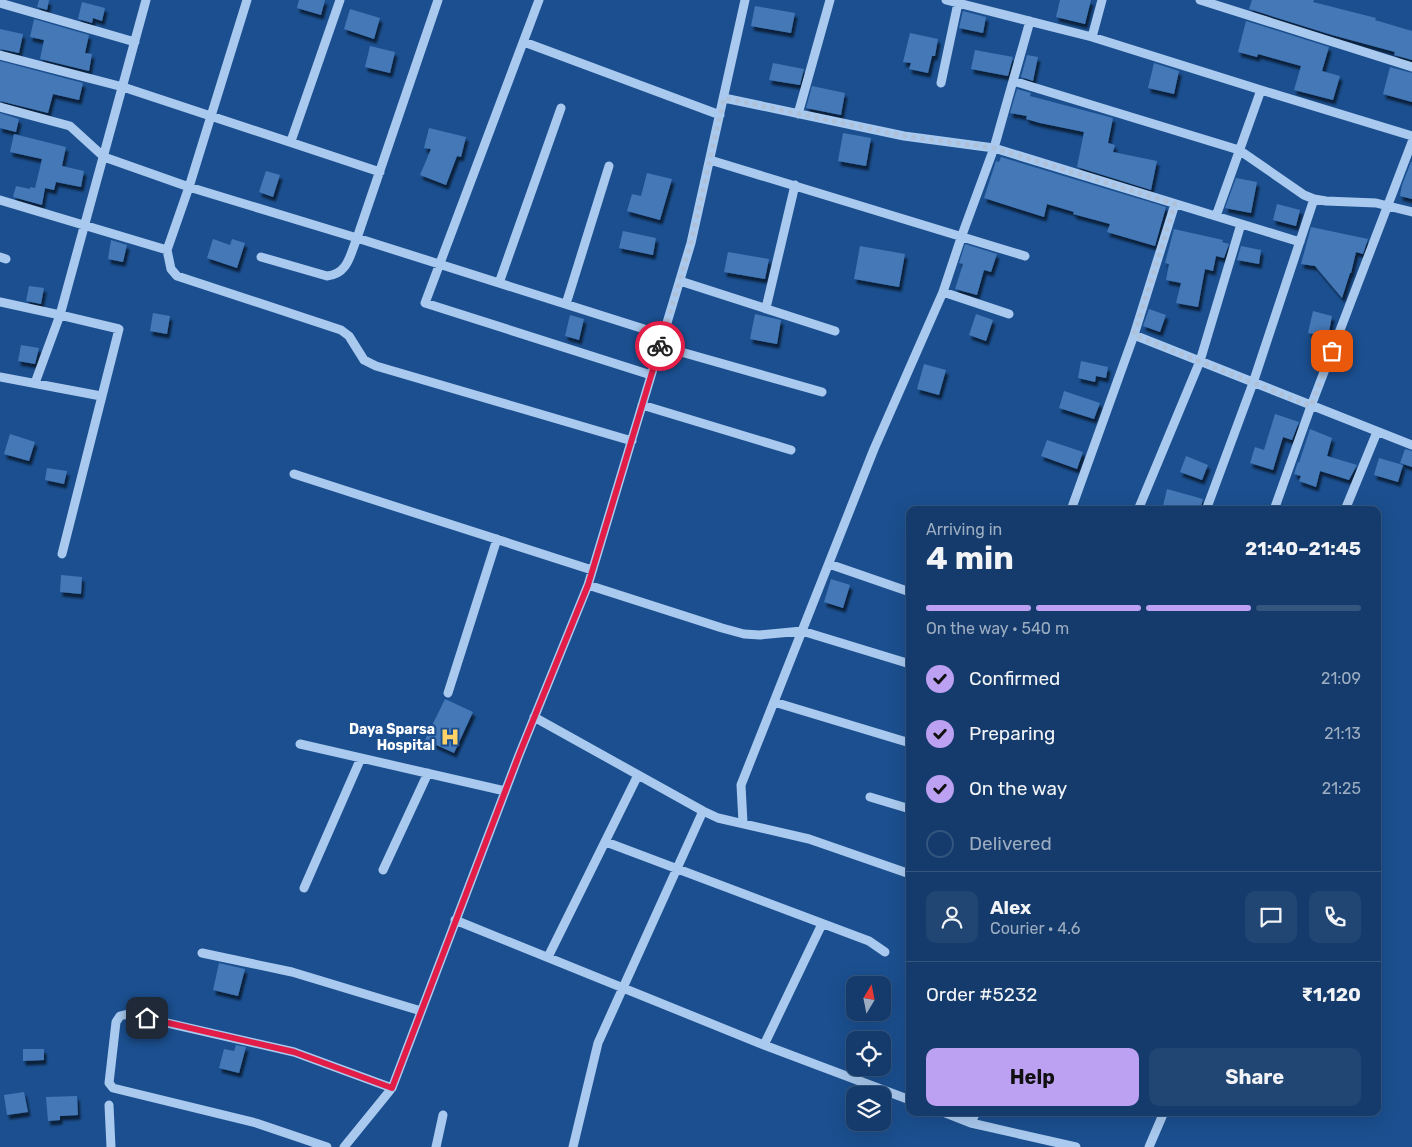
<!DOCTYPE html>
<html lang="en">
<head>
<meta charset="utf-8">
<style>
	:root { --surface:#143b6b; --page:#214673; --text:#f1f3f6; --muted:#9dadc1; --line:#33557e; --accent:#bca0f2 }
	body { margin:0; font-family:Rubik,sans-serif; background:var(--page); color:var(--text); height:100vh; display:flex; flex-direction:column; font-size:19px; white-space:nowrap }
	* { box-sizing:border-box; margin:0 }
	p { font-size:16px; color:var(--muted) }
	.icon { flex:none; width:28px; height:28px; fill:none; stroke:currentColor; stroke-width:2; stroke-linecap:round; stroke-linejoin:round }
	.map { position:relative; flex:1; overflow:hidden }
	.panel { position:absolute; left:906px; top:506px; width:475px; height:610px; display:flex; flex-direction:column; background:var(--surface); border-radius:10px; box-shadow:0 5px 20px #0002,0 0 0 1px var(--line) }
	.panel>* { flex:none }
	.needle { width:32px; rotate:10deg }
	.buttons { position:absolute; left:846px; top:976px; display:grid; gap:10px }
	.buttons a { display:grid; place-items:center; width:45px; height:45px; border-radius:10px; background:var(--surface); box-shadow:0 5px 20px #0002,0 0 0 1px var(--line); font-size:25px }
	.pin { position:absolute; display:grid; place-items:center; width:42px; height:42px; color:#fff; margin:-21px; border-radius:10px; box-shadow:0 2px 8px #0006 }
	.courier { position:absolute; display:grid; place-items:center; width:50px; height:50px; margin:-25px; border:4px solid #e11d48; border-radius:50%; background:#fff; color:#222; box-shadow:0 1px 6px #0007 }
	.summary em { font-style:normal; font-weight:700 }
	.summary div { display:flex; flex-direction:column-reverse }
	.summary { display:flex; align-items:center; justify-content:space-between; height:85px; padding:0 20px }
	h1 { font-size:32px; font-weight:700; line-height:38px }
	.bar { display:grid; grid-template-columns:repeat(4,1fr); gap:8px 5px; align-content:center; height:60px; padding:0 20px }
	.bar i { height:6px; border-radius:4px; background:var(--line) }
	.bar .active { background:var(--accent) }
	.bar p { grid-column:span 4 }
	.line { display:flex; align-items:center; gap:12px; padding:0 20px; border-top:1px solid var(--line) }
	.line div { flex:1 }
	.round { display:grid; place-items:center; flex:none; width:52px; height:52px; border-radius:10px; background:var(--page) }
	ol { padding:0 20px; list-style:none }
	li { display:flex; align-items:center; gap:15px; height:55px }
	li p { margin-inline-start:auto }
	li .icon { padding:5px; border-radius:50%; background:var(--accent); color:#111; stroke-width:4 }
	li:last-child { color:var(--muted) }
	li i { width:28px; height:28px; border:2px solid var(--line); border-radius:50% }
	.action { display:flex; gap:10px; margin-top:auto; padding:10px 20px }
	.action a { flex:1; height:58px; border-radius:10px; background:var(--accent); color:#111; font-size:20px; font-weight:700; line-height:58px; text-align:center }
	.action a+a { background:var(--page); color:var(--text) }
	.map>svg:first-child { display:block }
	.building { fill:#4478b7; filter:url(#shadow) }
	.lines { fill:none; stroke-linecap:round; stroke-linejoin:round }
	.minor { stroke:#a9c9ee; stroke-width:9 }
	.done { stroke:#afc1d8; stroke-width:5; stroke-dasharray:0 9 }
	.route { stroke:#e11d48; stroke-width:6 }
	.labels { text-anchor:middle; stroke-width:4.5; stroke-linejoin:round; paint-order:stroke }
	.poi-label { font-size:14px; font-weight:bold; fill:#fff; stroke:#1b4f8f; text-anchor:end }
</style>
</head>
<body>
<div class="map">
<svg width="1412" height="1147" viewBox="0 0 1412 1147">
	<defs>
		<filter id="shadow"><feDropShadow dx="2.5" dy="4.5" stdDeviation="1" flood-color="#0009"/></filter>
	</defs>
	<rect width="100%" height="100%" fill="#1b4f8f"/>
	<path class="building" d="M 39,0 L 49,0 L 47,10 L 37,7 Z
		M 299,0 L 325,0 L 321,15 L 297,8 Z
		M 1060,0 L 1091,0 L 1085,24 L 1056,17 Z
		M 1252,0 L 1314,0 L 1313,2 L 1376,18 L 1375,20 L 1412,31 L 1412,60 L 1394,55 L 1395,52 L 1332,35 L 1249,9 Z
		M 82,2 L 105,8 L 102,21 L 93,18 L 92,23 L 78,19 Z
		M 755,6 L 795,13 L 791,33 L 751,26 Z
		M 350,9 L 380,18 L 374,39 L 344,29 Z
		M 963,11 L 986,17 L 983,33 L 959,28 Z
		M 34,19 L 89,35 L 85,53 L 92,54 L 89,71 L 40,59 L 44,40 L 30,37 Z
		M 1246,21 L 1329,47 L 1322,71 L 1340,76 L 1333,100 L 1294,90 L 1301,66 L 1258,54 L 1257,57 L 1238,52 Z
		M 0,29 L 23,34 L 19,53 L 0,49 Z
		M 910,33 L 938,39 L 935,56 L 932,56 L 928,73 L 909,69 L 911,63 L 903,62 Z
		M 370,46 L 395,52 L 390,73 L 365,67 Z
		M 975,50 L 1013,57 L 1008,76 L 971,69 Z
		M 1027,55 L 1038,57 L 1033,81 L 1021,77 Z
		M 0,61 L 83,83 L 79,100 L 53,94 L 48,113 L 0,101 Z
		M 773,63 L 804,69 L 800,85 L 769,80 Z
		M 1154,63 L 1179,71 L 1174,94 L 1148,88 Z
		M 1390,67 L 1412,73 L 1412,102 L 1383,94 Z
		M 812,86 L 845,93 L 841,115 L 806,108 Z
		M 1017,89 L 1031,93 L 1030,96 L 1113,118 L 1108,143 L 1115,145 L 1113,152 L 1157,161 L 1151,190 L 1077,167 L 1084,132 L 1040,123 L 1026,119 L 1027,116 L 1010,113 Z
		M 0,113 L 19,119 L 16,132 L 0,128 Z
		M 429,128 L 466,137 L 461,157 L 457,156 L 446,185 L 420,175 L 431,149 L 424,148 Z
		M 843,133 L 871,138 L 866,166 L 838,161 Z
		M 14,134 L 66,147 L 62,166 L 84,171 L 81,187 L 56,182 L 54,190 L 45,188 L 42,205 L 13,197 L 16,186 L 30,189 L 30,187 L 35,188 L 42,159 L 10,152 Z
		M 1001,157 L 1166,207 L 1155,246 L 1107,232 L 1110,224 L 1073,214 L 1074,212 L 1047,204 L 1044,217 L 984,198 L 996,161 L 999,162 Z
		M 1411,162 L 1412,162 L 1412,199 L 1400,196 L 1402,185 Z
		M 266,171 L 280,175 L 273,197 L 259,192 Z
		M 647,173 L 672,179 L 660,220 L 627,211 L 632,194 L 641,196 Z
		M 1236,178 L 1257,182 L 1251,213 L 1225,208 Z
		M 1277,204 L 1300,210 L 1296,226 L 1273,220 Z
		M 1311,227 L 1368,239 L 1363,254 L 1356,252 L 1351,273 L 1350,273 L 1342,298 L 1315,266 L 1301,264 Z
		M 1174,229 L 1223,240 L 1222,242 L 1229,244 L 1224,258 L 1216,256 L 1213,271 L 1205,269 L 1198,307 L 1176,303 L 1181,283 L 1166,280 L 1169,264 L 1165,263 Z
		M 623,231 L 656,238 L 653,255 L 619,248 Z
		M 213,239 L 230,245 L 232,239 L 245,243 L 237,268 L 207,258 Z
		M 111,240 L 127,245 L 123,262 L 108,259 Z
		M 965,244 L 997,254 L 991,272 L 984,270 L 977,295 L 955,289 L 963,264 L 959,263 Z
		M 860,246 L 905,254 L 899,287 L 854,279 Z
		M 1241,246 L 1261,250 L 1259,264 L 1237,260 Z
		M 728,252 L 769,259 L 765,279 L 724,272 Z
		M 29,286 L 44,288 L 41,304 L 26,301 Z
		M 1149,309 L 1166,315 L 1160,332 L 1143,326 Z
		M 1313,311 L 1332,316 L 1328,337 L 1308,333 Z
		M 153,313 L 170,316 L 167,334 L 150,331 Z
		M 755,314 L 781,320 L 777,344 L 750,339 Z
		M 976,314 L 993,320 L 986,341 L 969,335 Z
		M 570,315 L 584,319 L 579,340 L 565,336 Z
		M 21,345 L 39,348 L 35,364 L 18,361 Z
		M 1081,361 L 1108,367 L 1106,378 L 1096,376 L 1095,382 L 1078,378 Z
		M 924,364 L 946,370 L 939,395 L 917,389 Z
		M 1064,391 L 1100,403 L 1094,419 L 1059,408 Z
		M 1275,414 L 1299,422 L 1292,440 L 1283,437 L 1273,470 L 1250,463 L 1255,447 L 1264,450 Z
		M 1310,429 L 1332,438 L 1327,456 L 1357,465 L 1349,480 L 1320,471 L 1316,487 L 1299,481 L 1301,476 L 1294,474 L 1298,462 L 1299,463 Z
		M 10,434 L 35,442 L 29,461 L 4,454 Z
		M 1047,440 L 1083,452 L 1077,469 L 1041,456 Z
		M 1405,449 L 1412,451 L 1412,467 L 1400,463 Z
		M 1186,456 L 1208,465 L 1202,480 L 1180,472 Z
		M 1379,458 L 1403,465 L 1398,482 L 1374,475 Z
		M 47,468 L 67,471 L 64,484 L 45,480 Z
		M 1167,489 L 1203,499 L 1200,510 L 1180,510 L 1163,506 Z
		M 61,575 L 82,577 L 81,594 L 60,592 Z
		M 831,579 L 850,585 L 843,608 L 824,602 Z
		M 445,699 L 473,712 L 454,753 L 425,740 Z
		M 219,963 L 245,969 L 238,996 L 213,990 Z
		M 236,1045 L 246,1047 L 239,1073 L 219,1068 L 224,1049 L 234,1051 Z
		M 23,1049 L 44,1049 L 44,1060 L 23,1061 Z
		M 24,1092 L 28,1112 L 7,1115 L 4,1095 Z
		M 77,1096 L 78,1115 L 60,1116 L 60,1120 L 48,1121 L 46,1097 Z"/>
	<g class="lines">
		<path class="minor" d="M 247,0 L 189,187 L 167,250 L 171,269 L 177,276 L 341,330 L 349,336 L 364,360 L 376,366 L 632,441
			M 539,0 L 425,303 L 651,375
			M 946,0 L 1092,37 L 1261,90 L 1412,136
			M 1200,0 L 1412,67
			M 0,3 L 135,42
			M 1092,37 L 1102,0
			M 524,42 L 720,115
			M 0,55 L 123,87 L 380,172
			M 1013,81 L 1239,150 L 1304,195 L 1314,199 L 1326,201 L 1376,203 L 1412,212
			M 941,83 L 958,3
			M 724,98 L 904,136 L 994,148 L 1300,242
			M 0,107 L 70,126 L 104,157 L 189,187 L 357,238 L 663,335
			M 798,114 L 830,0
			M 291,141 L 340,0
			M 710,160 L 1025,256
			M 0,200 L 167,250
			M 1216,216 L 1261,90
			M 0,257 L 6,259
			M 261,257 L 327,276 C 348,274 350,255 357,238 L 438,0
			M 680,281 L 835,331
			M 499,283 L 561,108
			M 943,292 L 1009,314
			M 0,302 L 60,315 L 35,383
			M 566,304 L 609,166
			M 766,308 L 795,185
			M 1134,335 L 1412,445
			M 660,346 L 822,392
			M 0,377 L 101,396
			M 642,405 L 791,450
			M 294,474 L 592,570
			M 1071,510 L 1134,335 L 1175,204
			M 1138,510 L 1200,361 L 1241,224
			M 1206,510 L 1253,383 L 1314,199
			M 1274,510 L 1311,406 L 1412,142
			M 1345,510 L 1377,432
			M 62,554 L 119,329 L 60,315 L 146,0
			M 829,564 L 910,592
			M 588,585 L 722,628 L 744,634 L 760,635 L 802,631 L 910,664
			M 448,693 L 497,539
			M 774,702 L 910,743
			M 534,717 L 703,811 L 718,818 L 809,839 L 910,874
			M 300,744 L 505,791
			M 870,797 L 910,809
			M 743,823 L 741,785 L 874,449 L 943,292 L 962,235 L 994,148 L 1030,21
			M 606,842 L 869,941 L 885,952
			M 383,870 L 428,773
			M 304,888 L 361,758
			M 455,920 L 764,1045 L 910,1100
			M 202,953 L 292,972 L 421,1011
			M 548,957 L 638,775
			M 764,1045 L 822,924
			M 109,1105 L 111,1147
			M 943,1112 L 971,1123 L 1076,1147
			M 971,1123 L 976,1112
			M 327,1147 L 256,1123 L 113,1088 L 109,1083 L 116,1022 L 120,1016 L 128,1014 L 294,1052 L 392,1088
			M 344,1147 L 392,1088 L 519,755 L 588,585 L 691,243 L 745,0
			M 436,1147 L 443,1115
			M 573,1147 L 598,1043 L 703,811
			M 1149,1147 L 1164,1112"/>
	</g>
	<g class="lines">
		<path class="done" d="M 660,346 L 691,243 L 724,98 L 904,136 L 994,148 L 1175,204 L 1134,335 L 1311,406 L 1332,351"/>
		<path class="route" d="M 147,1018 L 294,1052 L 392,1088 L 519,755 L 588,585 L 660,346"/>
	</g>
	<defs>
		<g id="hospital-bare" transform="scale(1.5)"><path d="M-5-5h3v3.5h4V-5h3V5h-3V1.5h-4V5h-3Z" fill="#ffd166" stroke="#1b4f8f" stroke-width="2.5" paint-order="stroke"/></g>
	</defs>
	<g fill-rule="evenodd">
		<use href="#hospital-bare" x="450" y="737"/>
	</g>
	<g class="labels">
		<g class="poi-label">
			<text x="435" y="734">Daya Sparsa<tspan x="435" dy="16">Hospital</tspan></text>
		</g>
	</g>
</svg>
<div class="buttons">
<a><svg class="needle" viewBox="-14 -14 28 28"><path d="M0-13l5 13h-10z" fill="#e53935"/><path d="M0 13l5-13h-10z" fill="#9dadc1"/></svg></a>
<a><svg class="icon" aria-label="locate" viewBox="0 0 24 24"><circle cx="12" cy="12" r="6"/><path d="M12 2v4M12 18v4M2 12h4M18 12h4"/></svg></a>
<a><svg class="icon" aria-label="layers" viewBox="0 0 24 24"><path d="M12 4l9 5-9 5-9-5zM3 14l9 5 9-5"/></svg></a>
</div>
<div class="pin" style="left:1332px;top:351px;background:#ea580c"><svg class="icon" aria-label="bag" viewBox="0 0 24 24"><path d="M5 8h14l-1 12H6zM9 8a3 3 0 0 1 6 0"/></svg></div>
<div class="pin" style="left:147px;top:1018px;background:#1f2937"><svg class="icon" aria-label="home" viewBox="0 0 24 24"><path d="M3 11l9-7 9 7M6 9v11h12V9"/></svg></div>
<div class="courier" style="left:660px;top:346px"><svg class="icon" aria-label="bike" viewBox="0 0 24 24"><circle cx="6" cy="16" r="4"/><circle cx="18" cy="16" r="4"/><path d="M6 16l4-8h5l3 8M10 8l3 8H6M13 5h3"/></svg></div>
<section class="panel">
<div class="summary"><div><h1>4 min</h1><p>Arriving in</p></div><em>21:40–21:45</em></div>
<div class="bar"><i class="active"></i><i class="active"></i><i class="active"></i><i></i><p>On the way · 540 m</p></div>
<ol>
<li><svg class="icon" aria-label="check" viewBox="0 0 24 24"><path d="M5 12l5 5 9-10"/></svg>Confirmed<p>21:09</p></li>
<li><svg class="icon" aria-label="check" viewBox="0 0 24 24"><path d="M5 12l5 5 9-10"/></svg>Preparing<p>21:13</p></li>
<li><svg class="icon" aria-label="check" viewBox="0 0 24 24"><path d="M5 12l5 5 9-10"/></svg>On the way<p>21:25</p></li>
<li><i></i>Delivered</li>
</ol>
<div class="line" style="height:90px"><a class="round"><svg class="icon" aria-label="person" viewBox="0 0 24 24"><circle cx="12" cy="8" r="4"/><path d="M4 21q1-7 8-7t8 7"/></svg></a><div><b>Alex</b><p>Courier · 4.6</p></div><a class="round"><svg class="icon" aria-label="chat" viewBox="0 0 24 24"><path d="M4 5h16v11H9l-5 4z"/></svg></a><a class="round"><svg class="icon" aria-label="phone" viewBox="0 0 24 24"><path d="M5 4h4l2 5-3 2q2 4 5 5l2-3 5 2v4C11 20 4 13 5 4z"/></svg></a></div>
<div class="line" style="height:65px"><div>Order #5232</div><b>₹1,120</b></div>
<div class="action"><a>Help</a><a>Share</a></div>
</section>
</div>
</body>
</html>
